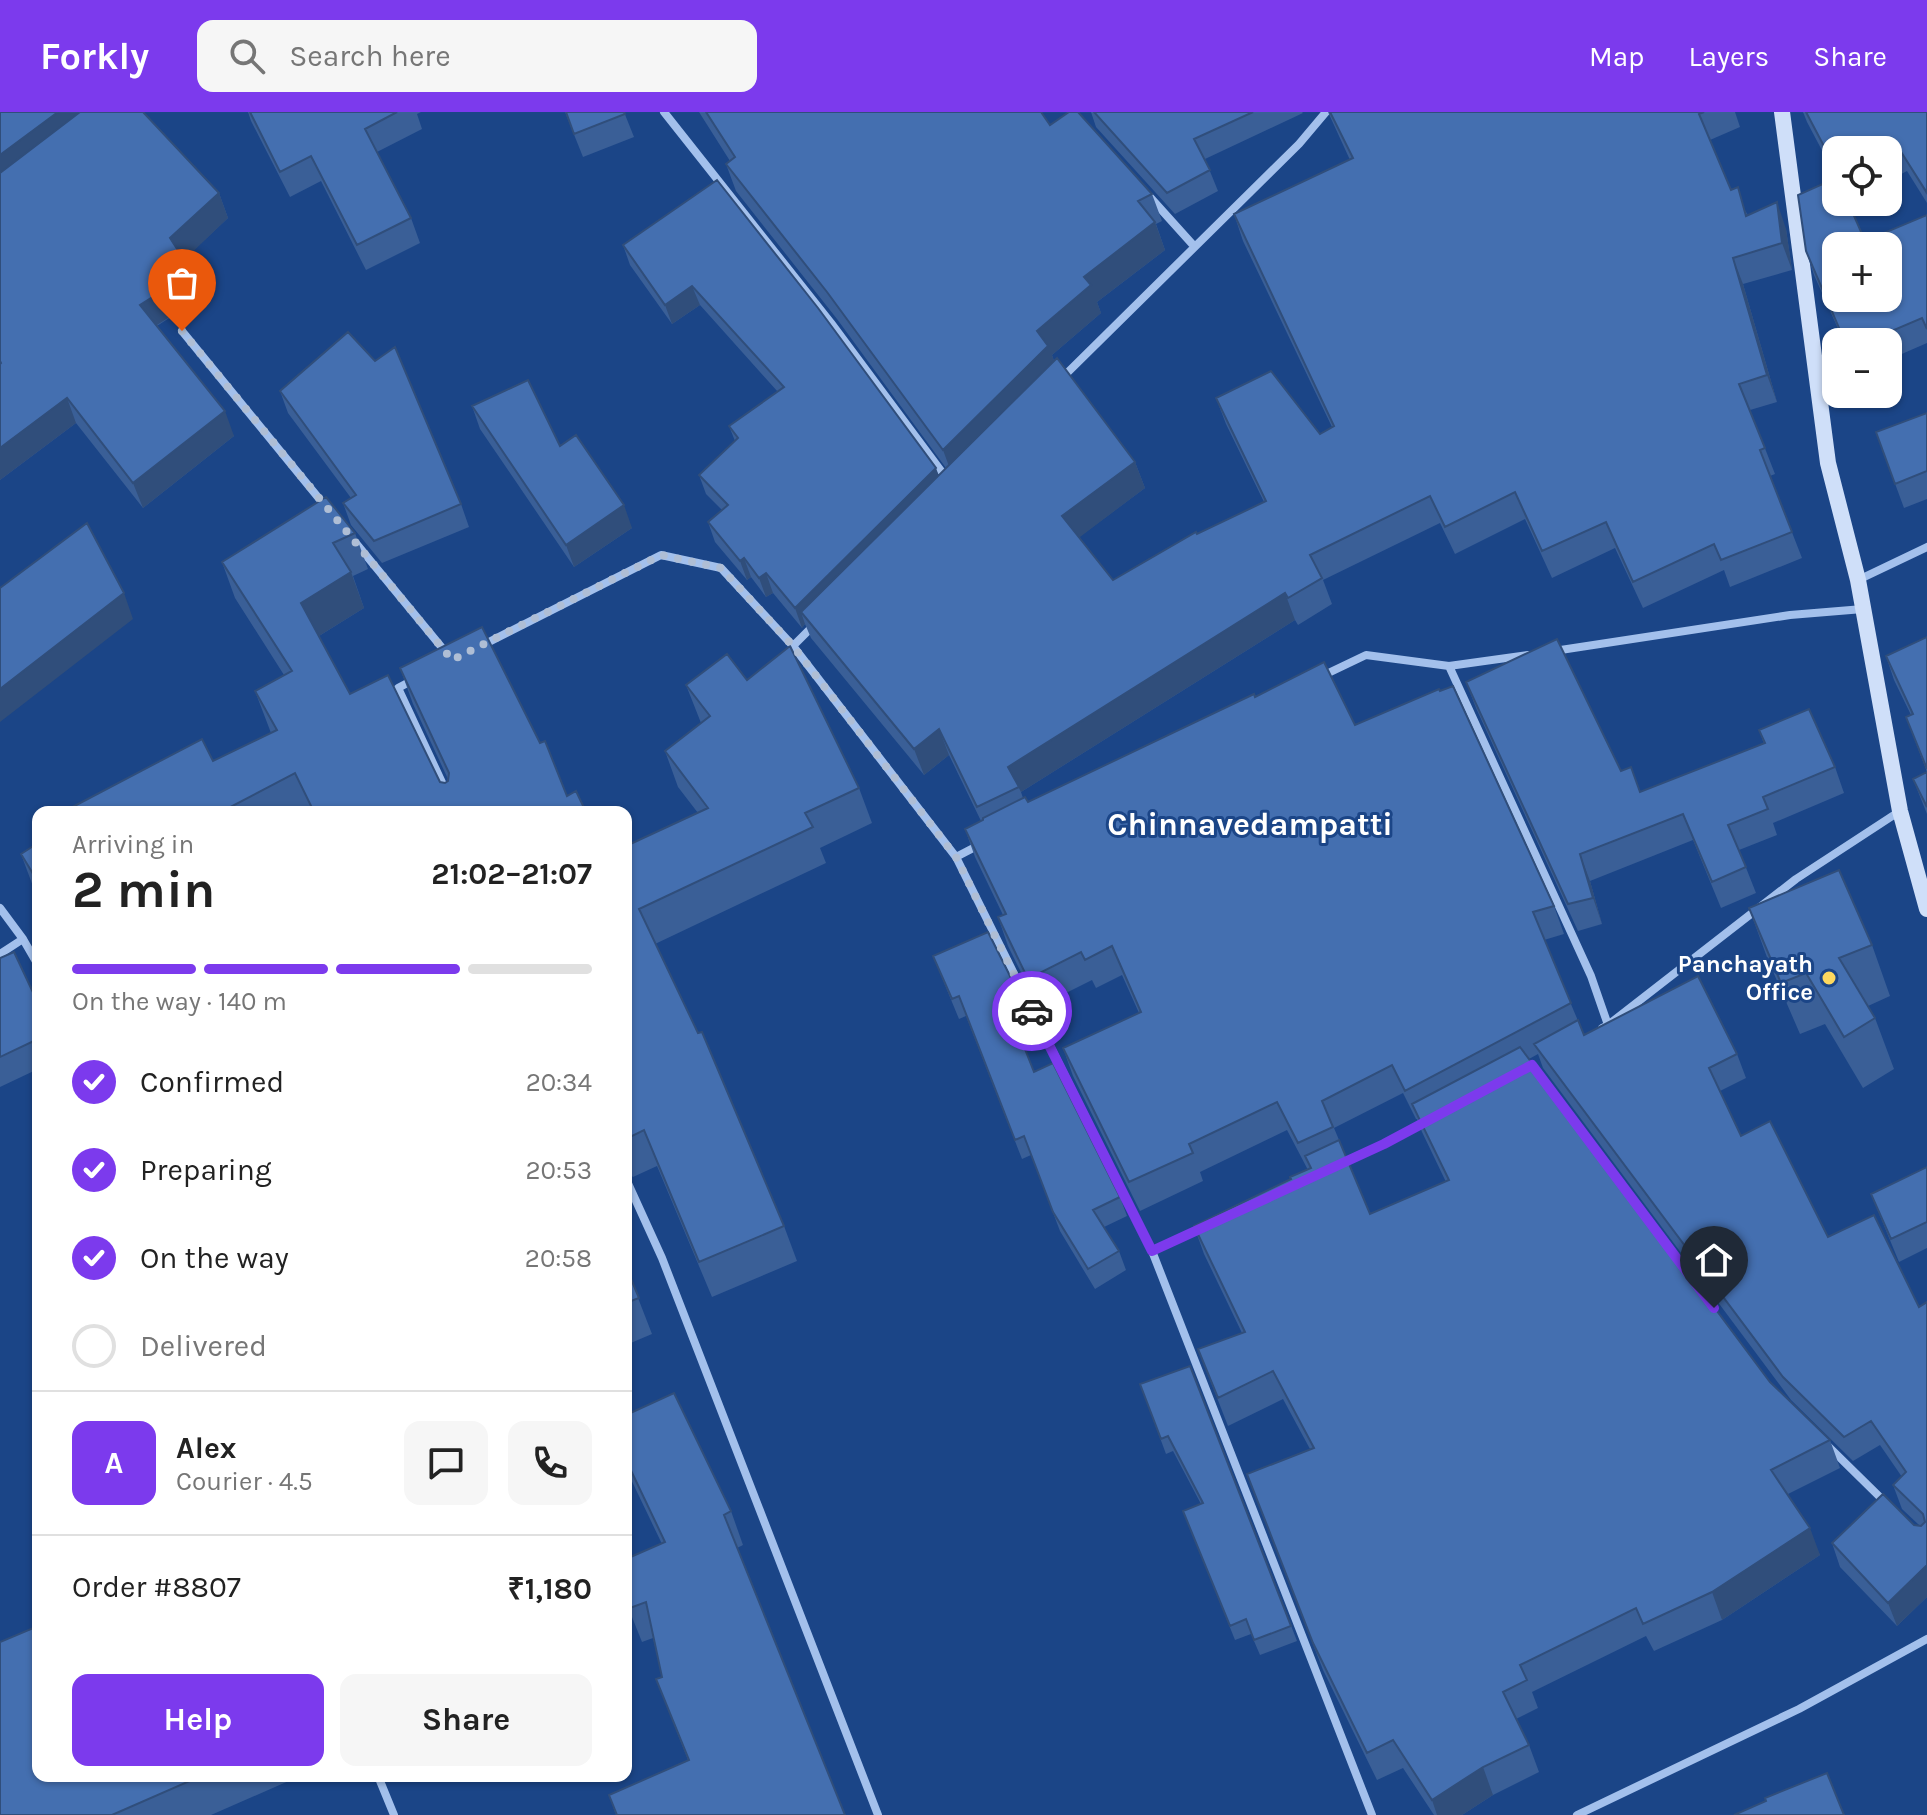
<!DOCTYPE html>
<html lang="en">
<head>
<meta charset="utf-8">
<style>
	:root { --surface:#fff; --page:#f6f6f6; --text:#222; --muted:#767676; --line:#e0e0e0; --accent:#7c3aed }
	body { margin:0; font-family:Karla,sans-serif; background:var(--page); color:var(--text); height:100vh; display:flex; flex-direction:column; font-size:30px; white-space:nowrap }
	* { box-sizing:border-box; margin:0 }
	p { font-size:26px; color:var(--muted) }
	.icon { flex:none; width:44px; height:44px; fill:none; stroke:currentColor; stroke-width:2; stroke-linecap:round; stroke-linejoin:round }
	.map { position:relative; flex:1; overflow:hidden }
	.drawer { position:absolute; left:32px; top:694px; width:600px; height:976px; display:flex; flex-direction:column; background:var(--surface); border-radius:16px; box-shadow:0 2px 6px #0004 }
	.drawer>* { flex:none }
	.buttons { position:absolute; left:1822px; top:24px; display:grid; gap:16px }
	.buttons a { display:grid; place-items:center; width:80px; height:80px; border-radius:16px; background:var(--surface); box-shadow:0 2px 6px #0004; font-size:40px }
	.pin { position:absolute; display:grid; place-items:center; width:68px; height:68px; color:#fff; margin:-82px -34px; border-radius:50% 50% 50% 0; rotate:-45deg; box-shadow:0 0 8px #0007 }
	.pin .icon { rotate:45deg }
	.courier { position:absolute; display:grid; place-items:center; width:80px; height:80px; margin:-40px; border:6px solid #7c3aed; border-radius:50%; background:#fff; color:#222; box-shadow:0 2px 10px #0007 }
	.summary em { font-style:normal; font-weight:700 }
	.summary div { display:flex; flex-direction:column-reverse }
	.summary { display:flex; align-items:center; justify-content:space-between; height:136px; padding:0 40px }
	h1 { font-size:52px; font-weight:700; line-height:60px }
	.bar { display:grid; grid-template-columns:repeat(4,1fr); gap:12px 8px; align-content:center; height:96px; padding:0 40px }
	.bar i { height:10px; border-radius:6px; background:var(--line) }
	.bar .on { background:var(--accent) }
	.bar p { grid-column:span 4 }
	.line { display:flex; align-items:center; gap:20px; padding:0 40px; border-top:2px solid var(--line) }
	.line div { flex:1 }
	.round { display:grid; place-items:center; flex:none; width:84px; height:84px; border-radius:16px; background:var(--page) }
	ol { padding:0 40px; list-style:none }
	li { display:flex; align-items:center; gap:24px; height:88px }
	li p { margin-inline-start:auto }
	li .icon { padding:8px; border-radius:50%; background:var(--accent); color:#fff; stroke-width:4 }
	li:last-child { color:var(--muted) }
	li i { width:44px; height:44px; border:4px solid var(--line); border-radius:50% }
	.cta { display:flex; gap:16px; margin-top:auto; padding:16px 40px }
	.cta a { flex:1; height:92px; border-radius:16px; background:var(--accent); color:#fff; font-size:32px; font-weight:700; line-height:92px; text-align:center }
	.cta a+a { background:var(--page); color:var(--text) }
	header { display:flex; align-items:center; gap:48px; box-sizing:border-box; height:112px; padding:0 40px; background:var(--accent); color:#fff }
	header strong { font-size:38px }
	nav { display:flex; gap:44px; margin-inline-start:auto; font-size:28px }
	.search { width:560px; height:72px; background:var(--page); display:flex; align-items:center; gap:20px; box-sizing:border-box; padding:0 28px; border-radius:16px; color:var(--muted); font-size:30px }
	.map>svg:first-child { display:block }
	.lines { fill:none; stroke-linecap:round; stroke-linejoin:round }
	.street { stroke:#a3c0ec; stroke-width:8 }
	.secondary { stroke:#cfdff9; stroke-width:16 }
	.wall { fill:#3a5f97; fill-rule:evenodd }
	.shaded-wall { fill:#304e7b }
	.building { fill:#446fb0; stroke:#304e7b; stroke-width:2; fill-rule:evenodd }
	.done { stroke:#afbed5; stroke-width:8; stroke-dasharray:0 14.4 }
	.route { stroke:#7c3aed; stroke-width:10 }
	.poi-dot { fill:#fdd85f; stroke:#1b4587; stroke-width:3 }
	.labels { text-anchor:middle; stroke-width:6; stroke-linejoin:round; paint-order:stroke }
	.poi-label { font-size:24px; font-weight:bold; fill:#fff; stroke:#1b4587; text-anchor:end }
	.district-label { font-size:32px; font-weight:bold; fill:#fff; stroke:#1b4587 }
</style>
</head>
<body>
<header>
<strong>Forkly</strong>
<div class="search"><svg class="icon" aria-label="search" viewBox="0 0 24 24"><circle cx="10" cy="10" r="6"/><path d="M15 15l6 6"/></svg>Search here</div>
<nav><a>Map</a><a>Layers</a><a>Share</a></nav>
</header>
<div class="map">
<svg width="1927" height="1703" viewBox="0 0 1927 1703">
	<rect width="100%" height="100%" fill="#1b4587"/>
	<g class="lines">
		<path class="street" d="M 664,0 L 831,211 L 947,367
			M 1149,84 L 1194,134
			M 182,219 L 326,395
			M 1062,266 L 1299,32 L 1326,0
			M 355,430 L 448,543
			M 1858,468 L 1927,435
			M 814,513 L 793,534 L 956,745 L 1152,1139 L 1204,1115
			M 483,533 L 661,443 L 721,456 L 793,534
			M 1554,539 L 1790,503 L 1863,497
			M 1528,543 L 1449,554 L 1591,864 L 1608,913 L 1602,916
			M 1320,565 L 1366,543 L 1449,554
			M 413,568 L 398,576 L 446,679
			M 956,745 L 981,732
			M 0,796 L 23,827 L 0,842
			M 23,827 L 38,853
			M 1608,913 L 1796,767 L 1900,699
			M 1340,1052 L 1384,1032 L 1428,1008
			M 626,1067 L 662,1146 L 878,1703
			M 1152,1139 L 1372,1703
			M 1829,1335 L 1888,1393
			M 378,1664 L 394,1703
			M 1577,1703 L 1799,1597 L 1927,1527"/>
		<path class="secondary" d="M 1782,0 L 1828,351 L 1858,468 L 1900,699 L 1927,797"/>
	</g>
	<path class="wall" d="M 0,0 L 219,81 L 228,106 L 184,147 L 201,185 L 157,214 L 234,324 L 143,396 L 76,311 L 0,368 Z
		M 248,0 L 421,0 L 417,2 L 422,17 L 377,40 L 411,106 L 420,131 L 366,158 L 321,69 L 290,85 L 251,9 Z
		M 565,0 L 624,0 L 634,25 L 583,45 Z
		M 699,0 L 1041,0 L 1050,13 L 1152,82 L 1162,109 L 1156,112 L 1165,138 L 1097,190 L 1101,201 L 1052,243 L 1054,249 L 1135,350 L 1145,376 L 1079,425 L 1113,468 L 1197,422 L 1264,390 L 1226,312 L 1216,286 L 1320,322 L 1332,315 L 1243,129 L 1234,102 L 1350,48 L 1328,0 L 1735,0 L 1740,15 L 1710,28 L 1731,78 L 1748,103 L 1786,117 L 1792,158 L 1743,172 L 1777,290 L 1750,298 L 1775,362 L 1770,364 L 1802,446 L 1730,475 L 1724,458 L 1643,496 L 1615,436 L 1552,466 L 1525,407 L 1455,442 L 1440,411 L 1323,468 L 1332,492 L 1298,513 L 1295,508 L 1021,680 L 1023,686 L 1028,690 L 1255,585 L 1355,613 L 1554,794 L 1564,822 L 1544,828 L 1584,923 L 1737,942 L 1746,966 L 1720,979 L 1741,1024 L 1828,1125 L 1919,1195 L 1927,1190 L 1927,1485 L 1897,1514 L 1840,1455 L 1832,1431 L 1914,1413 L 1919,1413 L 1902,1397 L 1893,1373 L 1902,1365 L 1880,1333 L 1853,1349 L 1791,1288 L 1543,956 L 1538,942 L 1529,947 L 1770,1270 L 1830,1328 L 1840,1356 L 1788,1382 L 1820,1443 L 1722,1508 L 1654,1539 L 1646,1524 L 1532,1580 L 1538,1596 L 1516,1607 L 1529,1633 L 1539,1660 L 1493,1683 L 1462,1703 L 1434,1703 L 1403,1656 L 1377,1668 L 1323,1558 L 1247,1362 L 1310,1337 L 1283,1287 L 1228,1314 L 1198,1237 L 1242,1221 L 1204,1142 L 1194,1114 L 1291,1067 L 1308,1058 L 1287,1018 L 1200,1060 L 1203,1069 L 1140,1099 L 1073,964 L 1063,936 L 1139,901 L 1122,863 L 1096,876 L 1092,868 L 1038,895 L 1008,834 L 998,805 L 1003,803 L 975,745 L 965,717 L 981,709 L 949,643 L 924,663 L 811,526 L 805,512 L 802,516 L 773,481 L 766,485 L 751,465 L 747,468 L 715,430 L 708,410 L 722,398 L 706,382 L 699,363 L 735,329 L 729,314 L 778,280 L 700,193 L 672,212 L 630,153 L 623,133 L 717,68 L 939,363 L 946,356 L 837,207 L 736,79 L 726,52 L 730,49 ZM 1403,981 L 1416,1007 L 1417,1007 L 1422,1020 L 1446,1070 L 1370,1102 L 1334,1016 Z
		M 1091,0 L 1302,0 L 1303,1 L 1205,47 L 1218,79 L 1175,102 L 1096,15 Z
		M 1803,0 L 1927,0 L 1927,91 L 1907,59 L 1888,69 L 1888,38 L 1836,38 L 1836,65 L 1807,10 Z
		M 1927,103 L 1927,231 L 1888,248 L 1888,230 L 1844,230 L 1814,163 L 1806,139 L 1865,129 Z
		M 280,279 L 461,392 L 469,415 L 382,451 L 351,413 L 343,391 L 351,386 L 288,301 Z
		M 472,294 L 632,416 L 574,455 L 480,317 Z
		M 1927,301 L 1927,387 L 1904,396 L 1876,320 Z
		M 355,421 L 368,457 L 353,464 L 364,496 L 319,524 L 350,582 L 440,670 L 445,671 L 448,667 L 413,592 L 400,556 L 586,700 L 310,700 L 308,697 L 303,700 L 63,700 L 213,649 L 271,621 L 255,579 L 284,563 L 235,486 L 222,450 Z
		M 1927,525 L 1927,660 L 1906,605 L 1911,603 L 1894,568 L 1886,544 Z
		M 747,568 L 859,676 L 872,711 L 820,736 L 826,751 L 655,832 L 784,1114 L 797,1149 L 712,1185 L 657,1054 L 633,1065 L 629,1061 L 626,1061 L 626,734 L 698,701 L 678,675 L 665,639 L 701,611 L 686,573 Z
		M 1466,570 L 1621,659 L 1640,680 L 1764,632 L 1759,618 L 1835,655 L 1844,681 L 1773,711 L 1777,723 L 1739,738 L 1756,781 L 1721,796 L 1693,728 L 1590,769 L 1602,812 L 1578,819 L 1476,596 Z
		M 1927,660 L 1927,702 L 1913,667 Z
		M 38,731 L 38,784 L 34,777 L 21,742 Z
		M 1749,796 L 1872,833 L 1890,884 L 1868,894 L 1875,906 L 1894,957 L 1863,976 L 1825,912 L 1800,922 L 1768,848 Z
		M 933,844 L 1019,882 L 1026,901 L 1014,908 L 1034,960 L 1120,1085 L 1127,1104 L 1104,1115 L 1119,1139 L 1126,1158 L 1095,1177 L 1060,1119 L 1031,1043 L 1022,1047 L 966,904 L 959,907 Z
		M 0,846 L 38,891 L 38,957 L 0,975 Z
		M 1927,1055 L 1927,1136 L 1899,1150 L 1871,1082 Z
		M 626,1155 L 652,1222 L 626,1233 Z
		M 1190,1254 L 1297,1529 L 1260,1543 L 1251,1522 L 1235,1528 L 1189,1413 L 1201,1392 L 1173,1339 L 1166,1342 L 1140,1272 Z
		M 626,1303 L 731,1399 L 743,1433 L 737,1436 L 845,1703 L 616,1703 L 609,1683 L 688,1648 L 656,1567 L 662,1565 L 653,1526 L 642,1530 L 626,1490 L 626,1447 L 662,1432 L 626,1357 Z
		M 38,1664 L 300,1664 L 211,1703 L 0,1703 Z"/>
	<path class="shaded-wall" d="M 58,0 L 102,0 L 0,75 L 0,43 Z
		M 219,81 L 228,106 L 180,152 L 170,126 Z
		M 1777,90 L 1786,117 L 1792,158 L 1782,131 Z
		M 1155,110 L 1165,138 L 1097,190 L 1101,201 L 1052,243 L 1058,261 L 953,365 L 943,338 L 1037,219 L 1084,165 Z
		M 1733,146 L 1743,172 L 1777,290 L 1767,263 Z
		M 192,160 L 201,185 L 149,218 L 140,193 Z
		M 692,174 L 700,193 L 672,212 L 665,193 Z
		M 67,286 L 76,311 L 0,368 L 0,336 Z
		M 225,299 L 234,324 L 143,396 L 133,371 Z
		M 1135,350 L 1145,376 L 1072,431 L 1062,404 Z
		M 936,356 L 943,375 L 801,500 L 805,512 L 802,516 L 795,496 Z
		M 624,393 L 632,416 L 574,455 L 566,433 Z
		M 744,446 L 751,465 L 747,468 L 740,449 Z
		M 351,460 L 364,496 L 314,527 L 301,491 Z
		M 766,461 L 773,481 L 766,485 L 759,466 Z
		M 124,481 L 133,507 L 0,610 L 0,577 Z
		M 1285,481 L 1295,508 L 1021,680 L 1008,655 Z
		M 939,617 L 949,643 L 924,663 L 914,637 Z
		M 1580,742 L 1590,769 L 1602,812 L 1593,786 Z
		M 1810,1416 L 1820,1443 L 1722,1508 L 1712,1480 Z
		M 1927,1453 L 1927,1485 L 1897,1514 L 1888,1491 Z
		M 1483,1655 L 1493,1683 L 1462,1703 L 1437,1703 L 1432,1688 Z"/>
	<path class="building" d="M 0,0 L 58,0 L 0,43 Z
		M 80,0 L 143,0 L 219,81 L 170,126 L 192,160 L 140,193 L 225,299 L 133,371 L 67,286 L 0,336 L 0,252 L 1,251 L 0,249 L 0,61 Z
		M 250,0 L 397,0 L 365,17 L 411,106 L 357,133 L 311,44 L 280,60 Z
		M 566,0 L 624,0 L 625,2 L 574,22 Z
		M 706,0 L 1041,0 L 1050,13 L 1069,0 L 1078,0 L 1152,82 L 1138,89 L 1155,110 L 1084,165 L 1091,173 L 1037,219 L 1048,234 L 943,338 L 827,180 L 726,52 L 735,45 Z
		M 1094,0 L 1253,0 L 1194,27 L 1210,58 L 1167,81 Z
		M 1330,0 L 1704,0 L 1699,2 L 1731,78 L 1738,75 L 1746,104 L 1777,90 L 1782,131 L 1733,146 L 1767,263 L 1739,272 L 1765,336 L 1760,338 L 1792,420 L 1721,448 L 1714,432 L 1633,470 L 1606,410 L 1542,439 L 1515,380 L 1445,415 L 1430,384 L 1310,443 L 1322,466 L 1288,486 L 1285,481 L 1008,655 L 1019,675 L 977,695 L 939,617 L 914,637 L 801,500 L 1057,246 L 1135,350 L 1062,404 L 1113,468 L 1196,420 L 1197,422 L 1266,389 L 1216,286 L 1271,259 L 1320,322 L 1334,314 L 1234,102 L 1353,46 Z
		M 1806,0 L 1927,0 L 1927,81 L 1898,35 L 1888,40 L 1888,38 L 1836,38 L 1836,57 Z
		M 1836,66 L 1836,90 L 1848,90 L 1865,129 L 1927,103 L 1927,217 L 1922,206 L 1866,230 L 1845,230 L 1806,139 L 1798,83 ZM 1836,134 L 1888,134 L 1888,186 L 1836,186 Z
		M 717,68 L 818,196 L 936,356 L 795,496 L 766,461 L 759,466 L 744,446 L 740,449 L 708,410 L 728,393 L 699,363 L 738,326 L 729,314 L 784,275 L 692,174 L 665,193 L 623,133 Z
		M 348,220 L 375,249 L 395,235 L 461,392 L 374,429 L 343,391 L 356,383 L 280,279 Z
		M 528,268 L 560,334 L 576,323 L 624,393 L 566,433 L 472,294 Z
		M 1927,301 L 1927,359 L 1895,372 L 1876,320 Z
		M 326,385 L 355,421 L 333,431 L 351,460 L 301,491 L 350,582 L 388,563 L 440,670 L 445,671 L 448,669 L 449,661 L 400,556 L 482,515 L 540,631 L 545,629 L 567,684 L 576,679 L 586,700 L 314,700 L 295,661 L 221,700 L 63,700 L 202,627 L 213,649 L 277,618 L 255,579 L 292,559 L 222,450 Z
		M 87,411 L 124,481 L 0,577 L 0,476 Z
		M 1927,525 L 1927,657 L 1906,605 L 1913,602 L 1886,544 Z
		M 1557,527 L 1621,659 L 1631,655 L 1640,680 L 1765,631 L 1759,618 L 1809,597 L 1835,655 L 1763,685 L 1768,697 L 1728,713 L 1746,755 L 1712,770 L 1683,702 L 1580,742 L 1593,786 L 1568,792 L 1466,570 Z
		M 790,534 L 859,676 L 805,701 L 813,715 L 639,797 L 698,921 L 702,920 L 784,1114 L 699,1150 L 644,1018 L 626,1027 L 626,734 L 708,696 L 665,639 L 710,604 L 686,573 L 727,542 L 747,568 Z
		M 1324,550 L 1355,613 L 1439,577 L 1440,579 L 1453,574 L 1554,794 L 1533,800 L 1571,891 L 1405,979 L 1392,953 L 1322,989 L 1333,1015 L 1298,1031 L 1277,990 L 1189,1032 L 1193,1041 L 1129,1070 L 1063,936 L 1141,900 L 1112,834 L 1085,848 L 1081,840 L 1028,867 L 998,805 L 1006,802 L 965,717 L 983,708 L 983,706 L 1025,685 L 1028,690 L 1254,582 L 1255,585 Z
		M 1927,660 L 1927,695 L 1913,667 Z
		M 38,731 L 38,770 L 21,742 Z
		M 1839,758 L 1872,833 L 1839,846 L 1875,906 L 1844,925 L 1806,861 L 1781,871 L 1749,796 Z
		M 988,820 L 1019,882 L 1006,889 L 1034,960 L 1053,951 L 1120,1085 L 1093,1098 L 1119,1139 L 1088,1157 L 1053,1100 L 1024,1024 L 1015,1028 L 959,884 L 952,887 L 933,844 Z
		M 14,840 L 38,891 L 38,927 L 0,945 L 0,846 Z
		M 1698,864 L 1737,942 L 1709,956 L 1741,1024 L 1770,1009 L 1828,1125 L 1874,1103 L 1919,1195 L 1927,1190 L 1927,1453 L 1888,1491 L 1832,1431 L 1883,1382 L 1914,1413 L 1921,1414 L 1925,1410 L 1923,1402 L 1893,1373 L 1906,1360 L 1871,1309 L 1844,1325 L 1783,1265 L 1534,932 L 1578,908 L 1584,923 Z
		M 1520,935 L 1770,1270 L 1830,1328 L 1771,1358 L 1810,1416 L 1712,1480 L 1643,1512 L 1636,1496 L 1520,1553 L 1527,1568 L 1503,1580 L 1529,1633 L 1483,1655 L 1432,1688 L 1393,1628 L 1367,1641 L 1313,1531 L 1247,1362 L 1314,1336 L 1273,1259 L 1218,1286 L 1198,1237 L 1245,1220 L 1194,1114 L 1291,1067 L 1290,1065 L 1311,1056 L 1305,1044 L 1339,1028 L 1370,1102 L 1449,1068 L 1412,992 Z
		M 1927,1055 L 1927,1110 L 1891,1127 L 1871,1082 Z
		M 626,1155 L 639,1186 L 626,1191 Z
		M 1190,1254 L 1291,1514 L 1254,1528 L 1246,1507 L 1230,1514 L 1183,1399 L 1203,1391 L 1168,1324 L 1161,1327 L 1140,1272 Z
		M 674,1281 L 731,1399 L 724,1403 L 845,1703 L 617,1703 L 609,1683 L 689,1648 L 656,1567 L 662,1565 L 646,1490 L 630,1496 L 626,1487 L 626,1447 L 665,1430 L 626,1348 L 626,1303 Z
		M 38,1514 L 38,1664 L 201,1664 L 112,1703 L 0,1703 L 0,1530 Z
		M 1827,1661 L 1844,1703 L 1734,1703 L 1766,1689 L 1765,1686 Z"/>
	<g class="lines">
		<path class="done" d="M 182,219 L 452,548 L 661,443 L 721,456 L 793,534 L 956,745 L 1032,899"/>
		<path class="route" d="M 1032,899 L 1152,1139 L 1384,1032 L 1532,953 L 1714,1196"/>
	</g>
	<circle class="poi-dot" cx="1829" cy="866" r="8"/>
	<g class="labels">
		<g class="poi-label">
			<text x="1813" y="860">Panchayath<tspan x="1813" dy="28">Office</tspan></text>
		</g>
		<g class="district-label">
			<text x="1250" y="723">Chinnavedampatti</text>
		</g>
	</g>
</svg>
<div class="buttons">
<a><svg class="icon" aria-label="locate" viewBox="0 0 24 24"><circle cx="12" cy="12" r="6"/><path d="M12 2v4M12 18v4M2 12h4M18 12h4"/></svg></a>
<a>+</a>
<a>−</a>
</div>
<div class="pin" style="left:182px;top:219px;background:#ea580c"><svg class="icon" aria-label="bag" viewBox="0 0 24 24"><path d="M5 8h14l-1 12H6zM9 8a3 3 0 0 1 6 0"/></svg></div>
<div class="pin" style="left:1714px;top:1196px;background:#1f2937"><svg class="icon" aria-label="home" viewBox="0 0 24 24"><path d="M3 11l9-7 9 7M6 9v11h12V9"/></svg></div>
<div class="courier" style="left:1032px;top:899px"><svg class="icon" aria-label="car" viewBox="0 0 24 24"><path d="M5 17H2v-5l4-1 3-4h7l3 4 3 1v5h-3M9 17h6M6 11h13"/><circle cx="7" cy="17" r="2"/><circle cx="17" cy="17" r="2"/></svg></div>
<section class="drawer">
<div class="summary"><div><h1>2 min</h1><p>Arriving in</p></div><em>21:02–21:07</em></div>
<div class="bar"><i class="on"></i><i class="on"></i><i class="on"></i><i></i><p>On the way · 140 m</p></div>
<ol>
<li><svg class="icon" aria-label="check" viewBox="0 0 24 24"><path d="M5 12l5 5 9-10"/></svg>Confirmed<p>20:34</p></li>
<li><svg class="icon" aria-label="check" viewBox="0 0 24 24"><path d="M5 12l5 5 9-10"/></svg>Preparing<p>20:53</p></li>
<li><svg class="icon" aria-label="check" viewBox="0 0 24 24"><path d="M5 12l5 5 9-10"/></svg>On the way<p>20:58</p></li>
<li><i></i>Delivered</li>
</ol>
<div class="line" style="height:144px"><b class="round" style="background:var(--accent);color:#fff">A</b><div><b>Alex</b><p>Courier · 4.5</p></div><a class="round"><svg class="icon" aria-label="chat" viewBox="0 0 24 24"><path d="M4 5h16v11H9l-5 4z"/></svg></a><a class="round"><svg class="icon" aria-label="phone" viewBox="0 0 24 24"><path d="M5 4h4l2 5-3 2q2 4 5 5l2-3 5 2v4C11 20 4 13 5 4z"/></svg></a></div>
<div class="line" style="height:104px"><div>Order #8807</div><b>₹1,180</b></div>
<div class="cta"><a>Help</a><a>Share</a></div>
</section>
</div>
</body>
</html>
